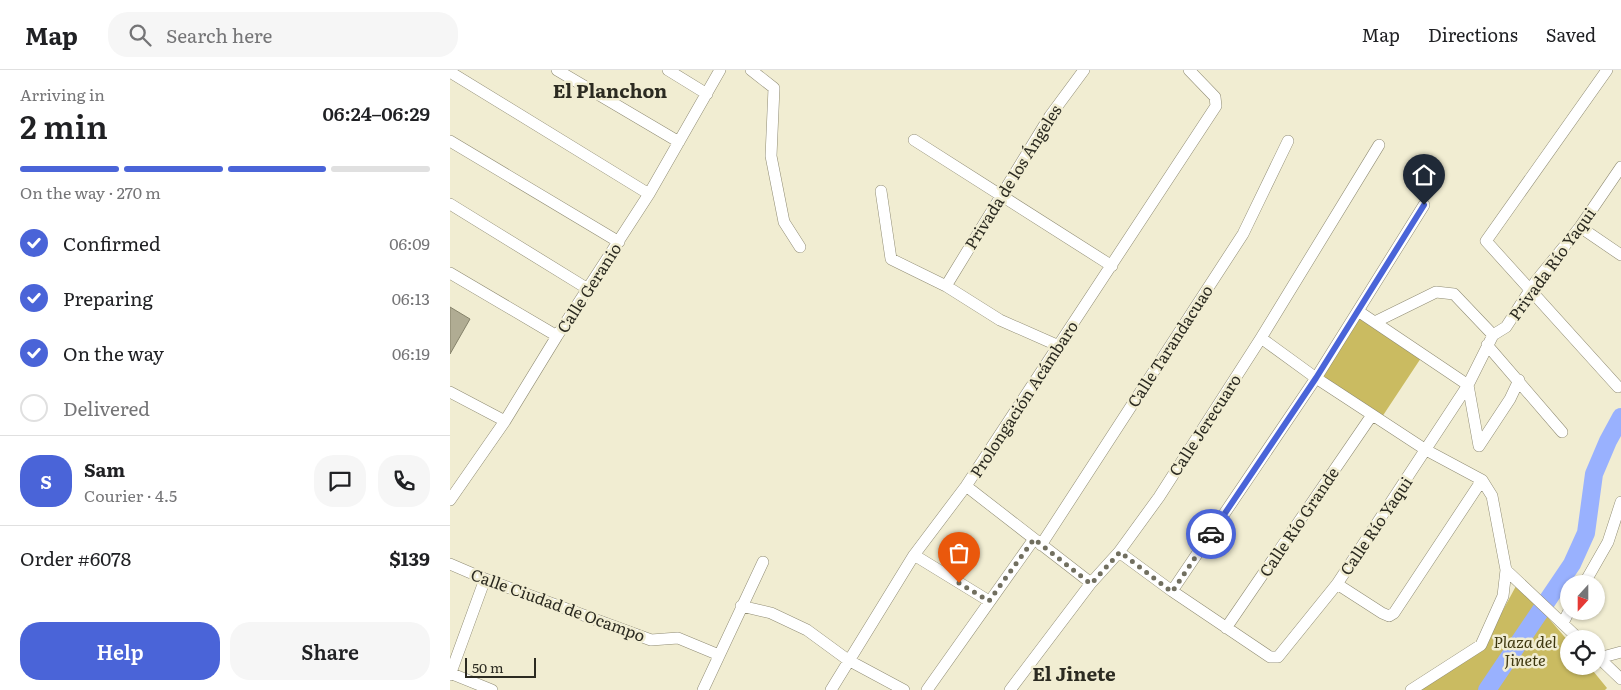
<!DOCTYPE html>
<html lang="en">
<head>
<meta charset="utf-8">
<style>
	:root { --surface:#fff; --page:#f6f6f6; --text:#202124; --muted:#757577; --line:#e0e0e0; --accent:#4a64d8 }
	body { margin:0; font-family:Literata,serif; background:var(--page); color:var(--text); height:100vh; display:flex; flex-direction:column; font-size:19px; white-space:nowrap }
	* { box-sizing:border-box; margin:0 }
	p { font-size:16px; color:var(--muted) }
	.icon { flex:none; width:28px; height:28px; fill:none; stroke:currentColor; stroke-width:2; stroke-linecap:round; stroke-linejoin:round }
	.map { position:relative; flex:1; overflow:hidden }
	.side { display:flex; flex-direction:column; background:var(--surface); width:450px }
	.side>* { flex:none }
	.needle { width:32px; rotate:201deg }
	.fabs { position:absolute; left:1110px; top:505px; display:grid; gap:10px }
	.fabs a { display:grid; place-items:center; width:45px; height:45px; border-radius:50%; background:var(--surface); box-shadow:0 1px 4px #0004; font-size:25px }
	.scale { position:absolute; left:15px; bottom:12px; width:71px; box-sizing:border-box; padding-left:5px; border:2px solid #2c2b21; border-top:0; font-size:14px; line-height:18px; white-space:nowrap; color:#2c2b21; -webkit-text-stroke:4px #f1edd2; paint-order:stroke }
	.pin { position:absolute; display:grid; place-items:center; width:42px; height:42px; color:#fff; margin:-51px -21px; border-radius:50% 50% 50% 0; rotate:-45deg; box-shadow:0 0 5px #0007 }
	.pin .icon { rotate:45deg }
	.courier { position:absolute; display:grid; place-items:center; width:50px; height:50px; margin:-25px; border:4px solid #4a64d8; border-radius:50%; background:#fff; color:#222; box-shadow:0 1px 6px #0007 }
	.head em { font-style:normal; font-weight:600 }
	.head div { display:flex; flex-direction:column-reverse }
	.head { display:flex; align-items:center; justify-content:space-between; height:85px; padding:0 20px }
	h1 { font-size:32px; font-weight:600; line-height:38px }
	.bar { display:grid; grid-template-columns:repeat(4,1fr); gap:8px 5px; align-content:center; height:60px; padding:0 20px }
	.bar i { height:6px; border-radius:4px; background:var(--line) }
	.bar .current { background:var(--accent) }
	.bar p { grid-column:span 4 }
	.line { display:flex; align-items:center; gap:12px; padding:0 20px; border-top:1px solid var(--line) }
	.line div { flex:1 }
	.round { display:grid; place-items:center; flex:none; width:52px; height:52px; border-radius:20px; background:var(--page) }
	ol { padding:0 20px; list-style:none }
	li { display:flex; align-items:center; gap:15px; height:55px }
	li p { margin-inline-start:auto }
	li .icon { padding:5px; border-radius:50%; background:var(--accent); color:#fff; stroke-width:4 }
	li:last-child { color:var(--muted) }
	li i { width:28px; height:28px; border:2px solid var(--line); border-radius:50% }
	.action { display:flex; gap:10px; margin-top:auto; padding:10px 20px }
	.action a { flex:1; height:58px; border-radius:20px; background:var(--accent); color:#fff; font-size:20px; font-weight:600; line-height:58px; text-align:center }
	.action a+a { background:var(--page); color:var(--text) }
	header { display:flex; align-items:center; gap:30px; box-sizing:border-box; height:70px; padding:0 25px; background:var(--surface); border-bottom:1px solid var(--line) }
	header strong { font-size:24px }
	nav { display:flex; gap:28px; margin-inline-start:auto; font-size:18px }
	.search { width:350px; height:45px; background:var(--page); display:flex; align-items:center; gap:12px; box-sizing:border-box; padding:0 18px; border-radius:20px; color:var(--muted); font-size:19px }
	main { display:flex; flex:1; min-height:0 }
	.map>svg:first-child { display:block }
	.green { fill:#cabb61 }
	.lines { fill:none; stroke-linecap:round; stroke-linejoin:round }
	.river { stroke:#99b1fe; stroke-width:18 }
	.building { fill:#b0ac93; stroke:#85826a }
	.minor-casing { stroke:#908c74; stroke-width:12 }
	.minor { stroke:#fff; stroke-width:11 }
	.done { stroke:#716f5f; stroke-width:5; stroke-dasharray:0 9 }
	.route { stroke:#4a64d8; stroke-width:6 }
	.labels { text-anchor:middle; stroke-width:5; stroke-linejoin:round; paint-order:stroke }
	.street-label { font-size:16px; fill:#2c2b21; stroke:#f1edd2 }
	.park-label { font-size:16px; font-style:italic; fill:#3d360e; stroke:#f1edd2 }
	.quarter-label { font-size:19px; font-weight:bold; fill:#2c2b21; stroke:#f1edd2 }
</style>
</head>
<body>
<header>
<strong>Map</strong>
<div class="search"><svg class="icon" aria-label="search" viewBox="0 0 24 24"><circle cx="10" cy="10" r="6"/><path d="M15 15l6 6"/></svg>Search here</div>
<nav><a>Map</a><a>Directions</a><a>Saved</a></nav>
</header>
<main>
<section class="side">
<div class="head"><div><h1>2 min</h1><p>Arriving in</p></div><em>06:24–06:29</em></div>
<div class="bar"><i class="current"></i><i class="current"></i><i class="current"></i><i></i><p>On the way · 270 m</p></div>
<ol>
<li><svg class="icon" aria-label="check" viewBox="0 0 24 24"><path d="M5 12l5 5 9-10"/></svg>Confirmed<p>06:09</p></li>
<li><svg class="icon" aria-label="check" viewBox="0 0 24 24"><path d="M5 12l5 5 9-10"/></svg>Preparing<p>06:13</p></li>
<li><svg class="icon" aria-label="check" viewBox="0 0 24 24"><path d="M5 12l5 5 9-10"/></svg>On the way<p>06:19</p></li>
<li><i></i>Delivered</li>
</ol>
<div class="line" style="height:90px"><b class="round" style="background:var(--accent);color:#fff">S</b><div><b>Sam</b><p>Courier · 4.5</p></div><a class="round"><svg class="icon" aria-label="chat" viewBox="0 0 24 24"><path d="M4 5h16v11H9l-5 4z"/></svg></a><a class="round"><svg class="icon" aria-label="phone" viewBox="0 0 24 24"><path d="M5 4h4l2 5-3 2q2 4 5 5l2-3 5 2v4C11 20 4 13 5 4z"/></svg></a></div>
<div class="line" style="height:65px"><div>Order #6078</div><b>$139</b></div>
<div class="action"><a>Help</a><a>Share</a></div>
</section>
<div class="map">
<svg width="1171" height="620" viewBox="0 0 1171 620">
	<rect width="100%" height="100%" fill="#f1edd2"/>
	<path class="green" d="M 908,241 L 973,285 L 930,350 L 866,308 Z
		M 1066,516 L 1095,544 L 1119,572 L 1119,596 L 1139,596 L 1157,618 L 1155,620 L 966,620 L 1032,579 Z"/>
	<g class="lines">
		<path class="river" d="M 1037,620 L 1122,494 L 1136,463 L 1144,404 L 1158,371 L 1171,347"/>
	</g>
	<path class="building" d="M 0,237 L 20,249 L 0,284 Z"/>
	<g class="lines">
		<g class="minor-casing">
			<path id="minor" d="M 107,0 L 229,72
				M 218,0 L 257,24
				M 301,0 L 324,18 L 321,86 L 334,152 L 350,177
				M 1157,0 L 1036,171 L 1168,317
				M 0,2 L 199,124
				M 464,70 L 662,196
				M 0,71 L 169,172
				M 431,121 L 441,189 L 496,216 L 550,250 L 609,276
				M 0,134 L 138,219
				M 1130,157 L 1171,185
				M 0,203 L 107,266
				M 496,216 L 600,46 L 634,0
				M 908,241 L 1018,315
				M 925,252 L 986,222 L 1004,224 L 1043,265
				M 811,268 L 866,308 L 976,380 L 1032,410 L 1042,426 L 1056,500 L 1129,569
				M 1037,275 L 1112,362
				M 1018,315 L 1029,376
				M 0,322 L 55,351
				M 1029,376 L 1060,329 L 1069,310
				M 516,416 L 641,513
				M 0,430 L 55,351 L 107,266 L 199,124 L 270,0
				M 591,475 L 793,164 L 838,71
				M 669,482 L 722,521 L 820,587 L 828,587 L 887,514 L 1018,315 L 1043,265 L 1056,257 L 1086,211 L 1130,157 L 1171,97
				M 464,485 L 539,531
				M 0,494 L 35,509 L 201,570 L 228,568 L 269,585
				M 887,514 L 932,543 L 939,546 L 944,543 L 1032,410
				M 1134,514 L 1158,472 L 1171,432
				M 722,521 L 866,308 L 974,135
				M 291,536 L 321,543 L 357,560 L 398,590 L 454,620
				M 1113,553 L 1119,541
				M 776,558 L 922,345
				M 1146,585 L 1171,609
				M 1149,588 L 1171,582
				M 0,603 L 42,620
				M 0,605 L 35,509
				M 253,620 L 313,492
				M 381,620 L 464,485 L 516,416 L 766,36 L 765,27 L 739,0
				M 477,620 L 584,469
				M 560,620 L 641,513 L 669,482 L 709,427 L 811,268 L 929,75
				M 961,620 L 1031,575 L 1053,526 L 1056,500"/>
		</g>
		<use href="#minor" class="minor"/>
	</g>
	<g class="lines">
		<path class="done" d="M 509,513 L 539,531 L 584,469 L 641,514 L 670,482 L 722,522 L 761,464"/>
		<path class="route" d="M 761,464 L 866,308 L 974,135"/>
	</g>
	<g class="labels">
		<g class="street-label">
			<text transform="translate(563 107) rotate(-58)" y="6">Privada de los Ángeles</text>
			<text transform="translate(1102 194) rotate(-54)" y="6">Privada Río Yaqui</text>
			<text transform="translate(139 218) rotate(-57)" y="6">Calle Geranio</text>
			<text transform="translate(720 276) rotate(-57)" y="6">Calle Tarandacuao</text>
			<text transform="translate(574 329) rotate(-57)" y="6">Prolongación Acámbaro</text>
			<text transform="translate(755 355) rotate(-57)" y="6">Calle Jerecuaro</text>
			<text transform="translate(849 452) rotate(-56)" y="6">Calle Río Grande</text>
			<text transform="translate(926 456) rotate(-56)" y="6">Calle Río Yaqui</text>
			<text transform="translate(108 535) rotate(20)" y="6">Calle Ciudad de Ocampo</text>
		</g>
		<g class="park-label">
			<text x="1075" y="578">Plaza del<tspan x="1075" dy="18">Jinete</tspan></text>
		</g>
		<g class="quarter-label">
			<text x="160" y="28">El Planchon</text>
			<text x="624" y="611">El Jinete</text>
		</g>
	</g>
</svg>
<div class="fabs">
<a><svg class="needle" viewBox="-14 -14 28 28"><path d="M0-13l5 13h-10z" fill="#e53935"/><path d="M0 13l5-13h-10z" fill="#757577"/></svg></a>
<a><svg class="icon" aria-label="locate" viewBox="0 0 24 24"><circle cx="12" cy="12" r="6"/><path d="M12 2v4M12 18v4M2 12h4M18 12h4"/></svg></a>
</div>
<div class="scale">50 m</div>
<div class="pin" style="left:509px;top:513px;background:#ea580c"><svg class="icon" aria-label="bag" viewBox="0 0 24 24"><path d="M5 8h14l-1 12H6zM9 8a3 3 0 0 1 6 0"/></svg></div>
<div class="pin" style="left:974px;top:135px;background:#1f2937"><svg class="icon" aria-label="home" viewBox="0 0 24 24"><path d="M3 11l9-7 9 7M6 9v11h12V9"/></svg></div>
<div class="courier" style="left:761px;top:464px"><svg class="icon" aria-label="car" viewBox="0 0 24 24"><path d="M5 17H2v-5l4-1 3-4h7l3 4 3 1v5h-3M9 17h6M6 11h13"/><circle cx="7" cy="17" r="2"/><circle cx="17" cy="17" r="2"/></svg></div>
</div>
</main>
</body>
</html>
